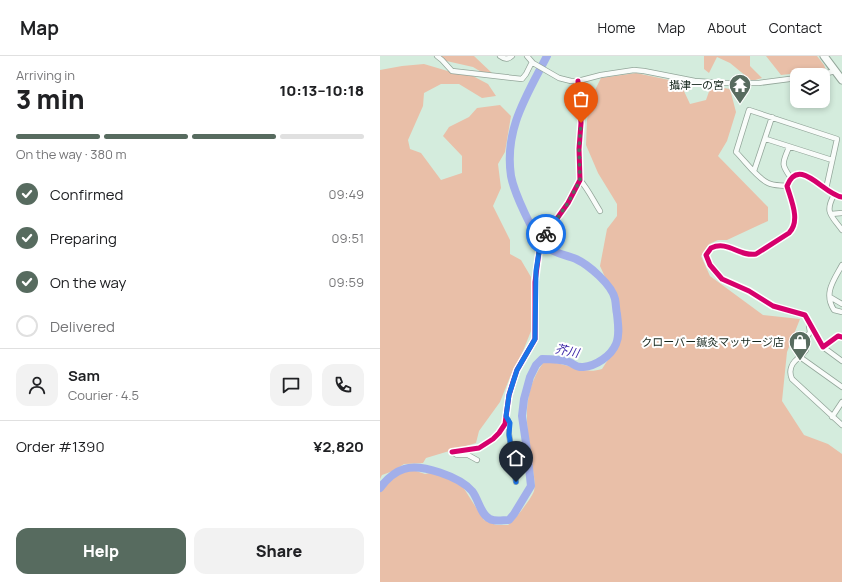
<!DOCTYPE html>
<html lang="en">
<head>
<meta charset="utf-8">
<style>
	:root { --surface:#fff; --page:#f2f2f2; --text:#202124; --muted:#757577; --line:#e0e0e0; --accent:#576b5f }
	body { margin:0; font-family:Manrope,"Noto Sans JP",sans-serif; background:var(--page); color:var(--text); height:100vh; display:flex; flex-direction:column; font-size:15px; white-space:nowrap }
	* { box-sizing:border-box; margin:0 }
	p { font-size:13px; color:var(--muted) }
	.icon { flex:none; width:22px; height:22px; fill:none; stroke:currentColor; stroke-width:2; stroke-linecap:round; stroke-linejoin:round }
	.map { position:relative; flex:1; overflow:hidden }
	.drawer { display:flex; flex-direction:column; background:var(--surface); width:380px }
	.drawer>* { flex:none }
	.fabs { position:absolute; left:410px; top:12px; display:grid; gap:8px }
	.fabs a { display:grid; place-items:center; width:40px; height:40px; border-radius:8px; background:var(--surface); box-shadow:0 2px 6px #0003; font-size:20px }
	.pin { position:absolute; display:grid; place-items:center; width:34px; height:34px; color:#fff; margin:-41px -17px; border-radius:50% 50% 50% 0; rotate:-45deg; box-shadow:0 0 4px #0007 }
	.pin .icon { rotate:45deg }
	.courier { position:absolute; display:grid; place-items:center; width:40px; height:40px; margin:-20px; border:3px solid #1a73e8; border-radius:50%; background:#fff; color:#222; box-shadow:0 1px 5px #0007 }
	.head em { font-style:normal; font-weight:800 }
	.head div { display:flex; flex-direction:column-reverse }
	.head { display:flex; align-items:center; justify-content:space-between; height:68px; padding:0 16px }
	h1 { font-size:26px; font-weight:800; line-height:30px }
	.bar { display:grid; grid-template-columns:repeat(4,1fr); gap:6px 4px; align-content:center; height:48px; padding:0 16px }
	.bar i { height:5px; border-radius:3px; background:var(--line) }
	.bar .active { background:var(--accent) }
	.bar p { grid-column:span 4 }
	.line { display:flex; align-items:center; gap:10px; padding:0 16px; border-top:1px solid var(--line) }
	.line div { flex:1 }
	.round { display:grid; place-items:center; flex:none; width:42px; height:42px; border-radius:12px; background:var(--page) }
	ol { padding:0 16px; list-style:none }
	li { display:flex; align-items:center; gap:12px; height:44px }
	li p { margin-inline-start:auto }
	li .icon { padding:4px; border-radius:50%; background:var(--accent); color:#fff; stroke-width:4 }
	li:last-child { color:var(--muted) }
	li i { width:22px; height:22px; border:2px solid var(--line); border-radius:50% }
	.action { display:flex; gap:8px; margin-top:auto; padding:8px 16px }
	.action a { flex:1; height:46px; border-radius:12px; background:var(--accent); color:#fff; font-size:16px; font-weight:800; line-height:46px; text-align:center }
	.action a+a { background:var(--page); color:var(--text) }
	header { display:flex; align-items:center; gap:24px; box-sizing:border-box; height:56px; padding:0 20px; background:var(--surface); border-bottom:1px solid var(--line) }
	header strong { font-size:19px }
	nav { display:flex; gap:22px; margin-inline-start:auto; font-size:14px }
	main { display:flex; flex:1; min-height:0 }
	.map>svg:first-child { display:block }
	.green { fill:#e9bfa8 }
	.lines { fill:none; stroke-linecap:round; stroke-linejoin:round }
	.river { stroke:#a2afea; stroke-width:8 }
	.minor-casing { stroke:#93a69a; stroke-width:6 }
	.primary-casing { stroke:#93a69a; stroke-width:9 }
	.minor { stroke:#f9fcfa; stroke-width:4.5 }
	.primary { stroke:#f9fcfa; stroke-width:7 }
	.cycleway-casing { stroke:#fff; stroke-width:8 }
	.cycleway { stroke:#d6006c; stroke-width:5 }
	.done { stroke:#576b5f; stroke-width:4; stroke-dasharray:0 7.2 }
	.route { stroke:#1a73e8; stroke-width:5 }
	.labels { text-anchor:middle; stroke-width:4; stroke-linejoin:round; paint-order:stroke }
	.poi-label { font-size:11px; fill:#14251b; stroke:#fff; text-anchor:end }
	.water-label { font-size:12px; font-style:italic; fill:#331ca3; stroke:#fff }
</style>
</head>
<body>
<header>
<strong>Map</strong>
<nav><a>Home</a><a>Map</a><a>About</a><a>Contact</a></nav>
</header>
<main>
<section class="drawer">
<div class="head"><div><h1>3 min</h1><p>Arriving in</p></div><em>10:13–10:18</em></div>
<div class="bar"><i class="active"></i><i class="active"></i><i class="active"></i><i></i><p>On the way · 380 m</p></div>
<ol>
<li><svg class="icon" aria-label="check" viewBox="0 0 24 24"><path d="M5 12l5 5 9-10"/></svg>Confirmed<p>09:49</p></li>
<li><svg class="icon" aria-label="check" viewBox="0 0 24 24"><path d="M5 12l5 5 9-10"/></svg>Preparing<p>09:51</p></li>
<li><svg class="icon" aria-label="check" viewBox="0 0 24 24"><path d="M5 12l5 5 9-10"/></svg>On the way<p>09:59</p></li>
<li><i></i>Delivered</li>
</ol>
<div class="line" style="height:72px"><a class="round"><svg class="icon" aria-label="person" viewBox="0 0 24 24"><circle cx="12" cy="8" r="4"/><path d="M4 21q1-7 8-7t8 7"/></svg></a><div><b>Sam</b><p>Courier · 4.5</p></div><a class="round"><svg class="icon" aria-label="chat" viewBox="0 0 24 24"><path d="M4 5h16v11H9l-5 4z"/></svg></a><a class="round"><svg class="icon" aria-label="phone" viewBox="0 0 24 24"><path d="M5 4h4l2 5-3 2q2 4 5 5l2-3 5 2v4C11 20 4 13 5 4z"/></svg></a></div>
<div class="line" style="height:52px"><div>Order #1390</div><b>¥2,820</b></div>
<div class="action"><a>Help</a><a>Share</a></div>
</section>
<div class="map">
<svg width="462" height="526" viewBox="0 0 462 526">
	<rect width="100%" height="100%" fill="#d4ecdd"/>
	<path class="green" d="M 58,0 L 94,0 L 113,18 L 103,17 L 93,11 L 62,4 Z
		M 324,0 L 370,0 L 370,10 L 382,22 L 372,25 L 350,7 L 337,1 L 329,17 L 324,13 Z
		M 386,0 L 437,0 L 444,9 L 446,14 L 401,19 Z
		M 44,8 L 71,16 L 89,18 L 108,28 L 116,40 L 102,42 L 79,28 L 61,28 L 44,37 L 43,50 L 28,84 L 30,93 L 41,97 L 61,124 L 82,117 L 82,100 L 63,80 L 69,71 L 89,61 L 97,52 L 120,49 L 131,60 L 125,96 L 118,108 L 121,132 L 113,150 L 130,184 L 130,198 L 141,204 L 151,221 L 151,275 L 143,295 L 130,321 L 120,346 L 99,375 L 96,387 L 46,402 L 43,407 L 24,408 L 13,415 L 2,419 L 0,423 L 0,14 L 22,10 Z
		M 256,17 L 294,25 L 303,33 L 310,48 L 326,44 L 331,30 L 350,33 L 356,56 L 347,85 L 338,100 L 388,151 L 388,165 L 347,184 L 338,184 L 329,188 L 321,200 L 330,220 L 383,259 L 420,263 L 407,296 L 402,345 L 424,379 L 448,388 L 462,398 L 462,526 L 0,526 L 0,435 L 4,430 L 20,417 L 33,414 L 45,418 L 50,417 L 66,421 L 78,426 L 83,431 L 104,464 L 116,469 L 128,469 C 135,464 151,443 154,435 C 156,427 153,415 152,408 C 147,371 140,340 163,307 C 184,304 201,320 222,313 L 240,285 L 242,270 L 236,237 L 225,221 L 220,210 L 227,173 L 237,160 L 237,148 L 218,117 L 206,89 L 207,64 L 212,40 L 221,22 Z"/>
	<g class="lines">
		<path class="river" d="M 0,432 C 6,424 14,416 24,413 C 41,407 80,421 92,435 C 99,444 100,458 110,463 C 115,466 123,464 129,464 L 134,458 L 151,430 L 147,394 L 142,360 L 144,343 L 150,321 L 156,309 L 162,303 C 171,303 180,303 189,306 C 194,308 197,312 203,311 C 216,310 231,300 236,288 C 240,279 238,268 237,258 C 236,254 236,248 235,243 C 232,229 209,209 196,203 C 186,199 173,197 165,190 C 153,179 134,136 131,120 C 124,73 147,39 167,0"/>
		<g class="minor-casing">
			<path id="minor" d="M 57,0 L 62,4 L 72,15 L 142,23 L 146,18 L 152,6
				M 120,0 C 124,3 128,4 132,0
				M 147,0 L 153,7 L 179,22 L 191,25 L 198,25 L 221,19 L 254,14 L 264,15 L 315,25 L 345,27 L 379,27 L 417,22
				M 440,19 L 455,15
				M 386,83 L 452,104
				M 409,91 C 403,107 400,107 411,122
				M 374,115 L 392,61
				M 200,124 C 208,133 213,144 220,155
				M 407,130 C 400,129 394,130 388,127 C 377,122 365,105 356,96 L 369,54 L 457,83 L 446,133
				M 454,139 C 444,157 452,160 462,174
				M 462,141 C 444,139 419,99 407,130 C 411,144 421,165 409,177 L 376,198 C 359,201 348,184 331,192 L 326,199 L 330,209 L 342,223 L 369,235 L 393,250 L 425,259 L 443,291 L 458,280 L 462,281
				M 451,158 L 462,157
				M 462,209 C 454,224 443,237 454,254 L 462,256
				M 450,241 L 462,248
				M 429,270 L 430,276 L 426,283 L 426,294 L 420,301 L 462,331
				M 443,291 L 462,305
				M 420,301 C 412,306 408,314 412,323 L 462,369
				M 126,360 L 129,367 L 129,378 L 136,426
				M 452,361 L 462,346
				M 72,396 L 99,392 L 113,383 L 119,377 L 125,368 L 129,339 L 133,326 L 137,314 L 155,283 L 155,226 L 159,196 L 166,178 L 188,147 L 200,124 L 199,93 L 201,67 L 198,25
				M 72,396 L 77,399 L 88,399 L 97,404"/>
		</g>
		<g class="primary-casing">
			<path id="primary" d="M 444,0 L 462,24"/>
		</g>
		<use href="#minor" class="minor"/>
		<use href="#primary" class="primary"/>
		<g class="cycleway-casing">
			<path id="cycleway" d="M 462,141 C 444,139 419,99 407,130 C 411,144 421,165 409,177 L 376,198 C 359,201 348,184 331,192 L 326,199 L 330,209 L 342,223 L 369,235 L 393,250 L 425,259 L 443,291 L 458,280 L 462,281
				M 72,396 L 99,392 L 113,383 L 119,377 L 125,368 L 129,339 L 133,326 L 137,314 L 155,283 L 155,226 L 159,196 L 166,178 L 188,147 L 200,124 L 199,93 L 201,67 L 198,25"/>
		</g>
		<use href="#cycleway" class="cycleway"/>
	</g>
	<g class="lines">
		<path class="done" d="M 166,178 L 188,147 L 200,124 L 199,93 L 201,67"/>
		<path class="route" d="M 136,426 L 129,378 L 130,367 L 126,360 L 129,339 L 137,314 L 155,283 L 156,215 L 159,196 L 166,178"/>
	</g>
	<defs>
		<g id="temple-pin" transform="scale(1.15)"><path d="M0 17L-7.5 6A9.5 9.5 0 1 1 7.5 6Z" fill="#576b5f" stroke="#fff"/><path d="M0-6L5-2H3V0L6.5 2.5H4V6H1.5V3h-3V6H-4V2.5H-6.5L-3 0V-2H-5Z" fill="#fff"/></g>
		<g id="shop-pin" transform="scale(1.15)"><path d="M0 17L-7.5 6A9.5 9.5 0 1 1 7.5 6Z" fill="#576b5f" stroke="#fff"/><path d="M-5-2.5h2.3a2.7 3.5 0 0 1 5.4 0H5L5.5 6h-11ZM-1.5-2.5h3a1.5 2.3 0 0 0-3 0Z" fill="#fff"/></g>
	</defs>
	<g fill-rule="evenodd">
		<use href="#temple-pin" x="360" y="29"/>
		<use href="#shop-pin" x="420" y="286"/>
	</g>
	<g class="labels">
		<g class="poi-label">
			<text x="344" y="33">攝津一の宮</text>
			<text x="404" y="290">クローバー鍼灸マッサージ店</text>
		</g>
		<g class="water-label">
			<text transform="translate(187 295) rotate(12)" y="4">芥川</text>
		</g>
	</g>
</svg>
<div class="fabs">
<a><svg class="icon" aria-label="layers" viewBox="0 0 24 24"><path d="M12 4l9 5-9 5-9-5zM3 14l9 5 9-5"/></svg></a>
</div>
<div class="pin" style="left:201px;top:67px;background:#ea580c"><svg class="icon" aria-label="bag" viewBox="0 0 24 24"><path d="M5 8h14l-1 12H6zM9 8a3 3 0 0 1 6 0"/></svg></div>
<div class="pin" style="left:136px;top:426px;background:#1f2937"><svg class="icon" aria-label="home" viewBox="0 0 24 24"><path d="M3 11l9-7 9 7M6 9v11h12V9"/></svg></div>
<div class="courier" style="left:166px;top:178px"><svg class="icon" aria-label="bike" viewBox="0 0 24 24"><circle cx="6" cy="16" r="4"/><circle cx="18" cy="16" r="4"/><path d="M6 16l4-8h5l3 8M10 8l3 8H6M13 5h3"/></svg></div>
</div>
</main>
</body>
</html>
